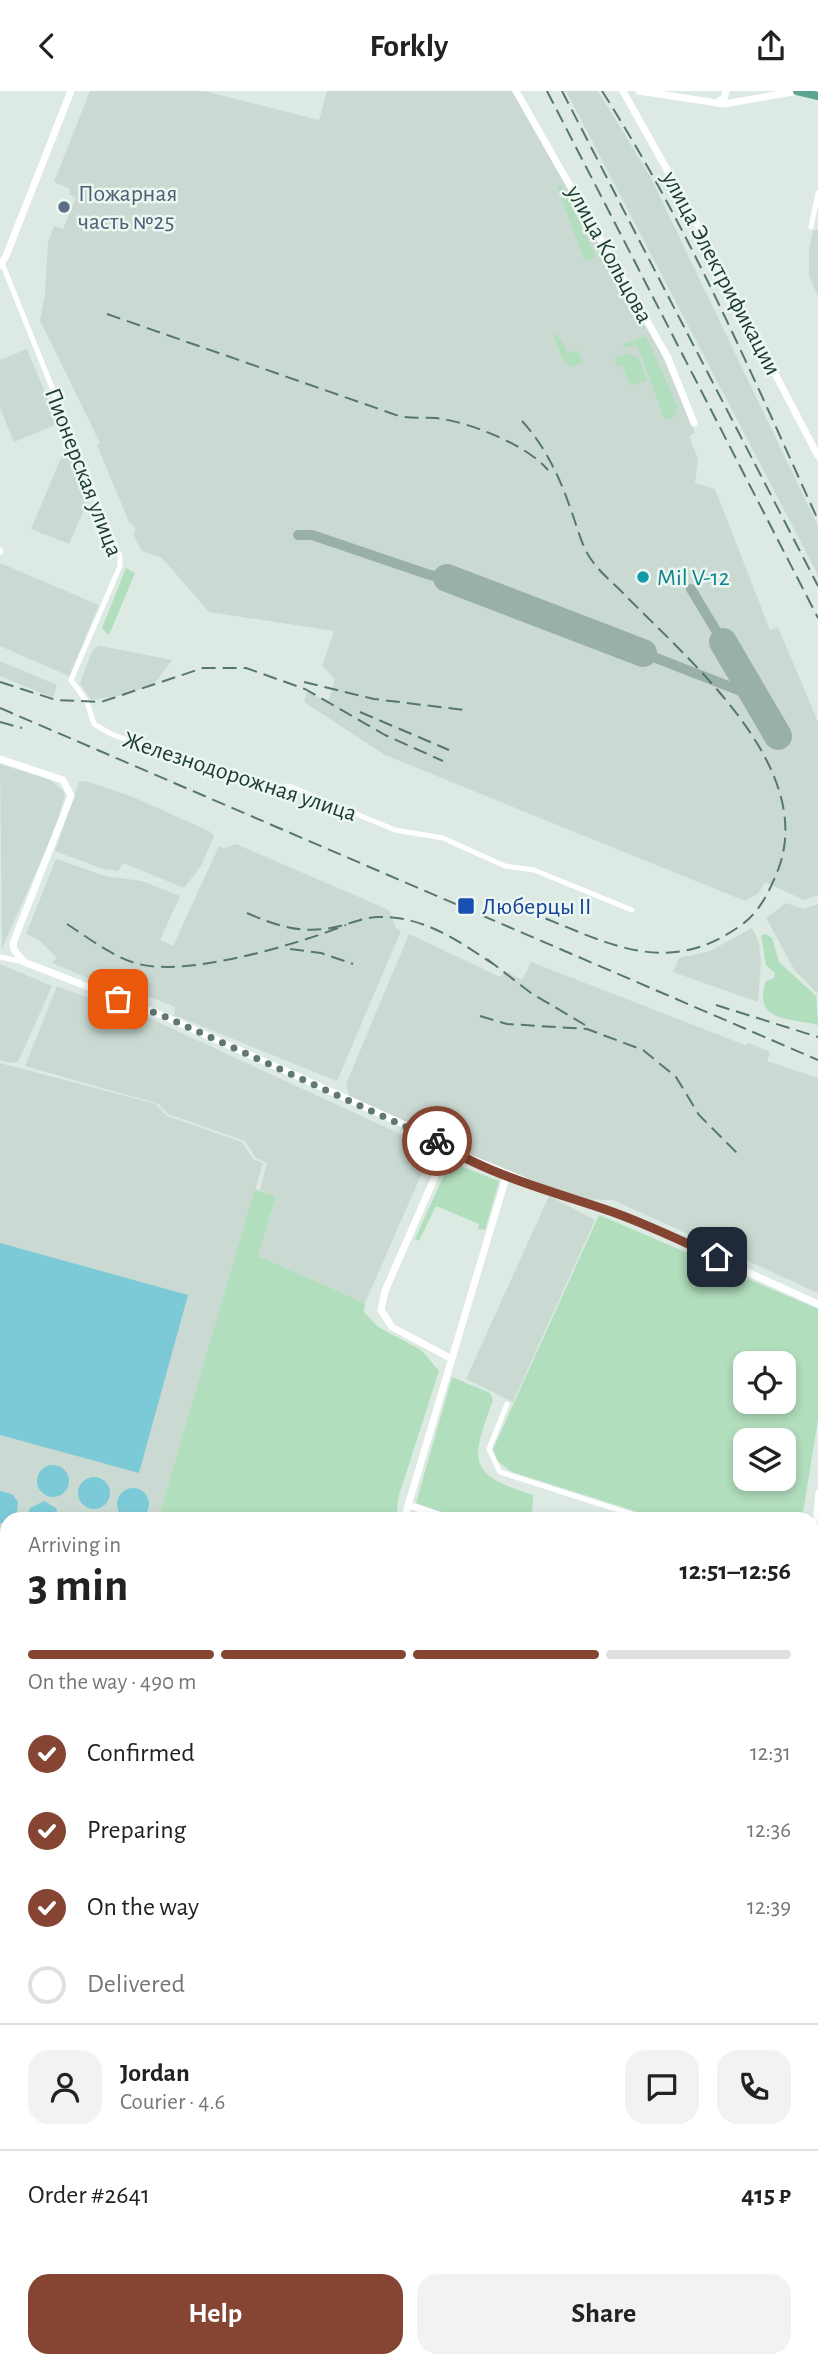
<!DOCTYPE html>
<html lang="en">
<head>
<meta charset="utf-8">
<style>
	:root { --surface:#fff; --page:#f2f2f2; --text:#222; --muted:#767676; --line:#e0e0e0; --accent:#854532 }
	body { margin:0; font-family:"Alegreya Sans",sans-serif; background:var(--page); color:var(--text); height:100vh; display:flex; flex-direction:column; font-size:26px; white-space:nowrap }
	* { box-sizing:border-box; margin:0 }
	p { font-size:23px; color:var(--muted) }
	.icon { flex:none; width:38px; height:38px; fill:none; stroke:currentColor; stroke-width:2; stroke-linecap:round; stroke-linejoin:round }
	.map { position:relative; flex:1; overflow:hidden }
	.details { position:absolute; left:0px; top:1421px; width:819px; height:856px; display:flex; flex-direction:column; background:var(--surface); border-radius:21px 21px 0 0; box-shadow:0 4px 10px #0003 }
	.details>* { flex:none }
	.buttons { position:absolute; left:733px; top:1260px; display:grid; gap:14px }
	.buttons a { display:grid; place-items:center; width:63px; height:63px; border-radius:14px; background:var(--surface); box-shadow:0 4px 10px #0003; font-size:35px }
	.pin { position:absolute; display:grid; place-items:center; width:60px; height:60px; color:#fff; margin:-30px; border-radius:14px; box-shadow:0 4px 10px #0006 }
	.courier { position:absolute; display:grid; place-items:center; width:70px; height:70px; margin:-35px; border:5px solid #854532; border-radius:50%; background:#fff; color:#222; box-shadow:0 2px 9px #0007 }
	.overview em { font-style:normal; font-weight:700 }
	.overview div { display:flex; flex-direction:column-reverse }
	.overview { display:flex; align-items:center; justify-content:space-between; height:119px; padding:0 28px }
	h1 { font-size:46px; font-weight:700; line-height:52px }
	.bar { display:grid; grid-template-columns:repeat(4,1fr); gap:10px 7px; align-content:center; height:84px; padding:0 28px }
	.bar i { height:9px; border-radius:5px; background:var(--line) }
	.bar .active { background:var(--accent) }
	.bar p { grid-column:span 4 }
	.line { display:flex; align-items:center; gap:18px; padding:0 28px; border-top:2px solid var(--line) }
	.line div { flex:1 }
	.round { display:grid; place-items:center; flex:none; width:74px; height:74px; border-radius:21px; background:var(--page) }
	ol { padding:0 28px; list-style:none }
	li { display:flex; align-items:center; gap:21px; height:77px }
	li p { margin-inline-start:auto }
	li .icon { padding:7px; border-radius:50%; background:var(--accent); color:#fff; stroke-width:4 }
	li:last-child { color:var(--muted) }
	li i { width:38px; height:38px; border:4px solid var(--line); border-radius:50% }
	.action { display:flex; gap:14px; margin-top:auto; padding:14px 28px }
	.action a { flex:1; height:80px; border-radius:21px; background:var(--accent); color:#fff; font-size:28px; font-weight:700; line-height:80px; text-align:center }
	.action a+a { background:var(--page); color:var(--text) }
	header { display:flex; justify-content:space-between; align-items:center; height:91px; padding:0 28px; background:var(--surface); font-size:32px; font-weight:700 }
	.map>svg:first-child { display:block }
	.built { fill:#cadad2 }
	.green { fill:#b1debd; fill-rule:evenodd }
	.water { fill:#7ccad7 }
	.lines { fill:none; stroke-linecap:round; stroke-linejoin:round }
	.taxiway { stroke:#99b0a8; stroke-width:10 }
	.runway { stroke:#99b0a8; stroke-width:28 }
	.street { stroke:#fff; stroke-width:5 }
	.secondary { stroke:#fff; stroke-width:7 }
	.primary { stroke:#5ba590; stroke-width:8 }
	.rail { stroke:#56776d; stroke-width:2; stroke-dasharray:14 7; stroke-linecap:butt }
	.done { stroke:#5f7870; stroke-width:7; stroke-dasharray:0 12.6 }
	.route { stroke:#854532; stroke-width:9 }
	.service-dot { fill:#5c6f8a; stroke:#ecf7f1; stroke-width:2.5 }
	.culture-dot { fill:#0f9aa8; stroke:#ecf7f1; stroke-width:2.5 }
	.transit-dot { fill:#1a4fb4; stroke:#ecf7f1; stroke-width:2.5 }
	.labels { text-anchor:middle; stroke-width:5; stroke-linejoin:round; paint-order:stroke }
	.service-label { font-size:24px; fill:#4e5e75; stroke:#ecf7f1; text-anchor:start }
	.street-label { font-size:24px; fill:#1c3a32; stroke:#ecf7f1 }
	.culture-label { font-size:24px; fill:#0d838f; stroke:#ecf7f1; text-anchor:start }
	.transit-label { font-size:24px; fill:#164399; stroke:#ecf7f1; text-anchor:start }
</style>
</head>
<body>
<header><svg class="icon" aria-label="back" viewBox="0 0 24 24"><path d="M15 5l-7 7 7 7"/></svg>Forkly<svg class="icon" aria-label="share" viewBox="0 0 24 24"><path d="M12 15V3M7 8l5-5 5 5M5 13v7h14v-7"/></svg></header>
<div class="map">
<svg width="818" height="2276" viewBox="0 0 818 2276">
	<rect width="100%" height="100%" fill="#dceae3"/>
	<path class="built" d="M 90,0 L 204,0 L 319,29 L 327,0 L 513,0 L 629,201 L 622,204 L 624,207 L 629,205 L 657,253 L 695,341 L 689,346 L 698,367 L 695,392 L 715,398 L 770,539 L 778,536 L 818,631 L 818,804 L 804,809 L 765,791 L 758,803 L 745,810 L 385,664 L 304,611 L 307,600 L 328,611 L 335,588 L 322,575 L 334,540 L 209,521 L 162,467 L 142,460 L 133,443 L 136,437 L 129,431 L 97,354 L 100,352 L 40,229 L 45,203 L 48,150 L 54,135 L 63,138 L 76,107 L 69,103 L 70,98 L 54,91 Z
		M 566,0 L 598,0 L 650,85 L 818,435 L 818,484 Z
		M 813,139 L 818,139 L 818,205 L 809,185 L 809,160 Z
		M 27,258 L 58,333 L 14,351 L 0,317 L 0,269 Z
		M 66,355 L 89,407 L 69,453 L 31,438 Z
		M 0,472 L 99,514 L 69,585 L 0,555 Z
		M 98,555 L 101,555 L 172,569 L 154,593 L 124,604 L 91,609 L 80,592 L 92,560 Z
		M 0,570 L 57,594 L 53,607 L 0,585 Z
		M 0,673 L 50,689 L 65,701 L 58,732 L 2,857 Z
		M 86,690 L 133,706 L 211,741 L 214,745 L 201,775 L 184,797 L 123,772 L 118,780 L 103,778 L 55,760 L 79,691 Z
		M 236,753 L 389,819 L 396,837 L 401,840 L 337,990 L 174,924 L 175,916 L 148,905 L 145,911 L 52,872 L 57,867 L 39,849 L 26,843 L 56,768 L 105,785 L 142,790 L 180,805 L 160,849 L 173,855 L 219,755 L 224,757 Z
		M 786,812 L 803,818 L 818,813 L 818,903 L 795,880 L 766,827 Z
		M 752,837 L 759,851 L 761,872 L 758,911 L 673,881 L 679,867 L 710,860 Z
		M 409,843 L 500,886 L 506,880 L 522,889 L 531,871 L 745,954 L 749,952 L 770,961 L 767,970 L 818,987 L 818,1202 L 613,1109 L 576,1108 L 448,1054 L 349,1005 L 346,993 Z
		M 0,873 L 52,895 L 18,971 L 10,972 L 0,969 Z
		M 57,895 L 132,924 L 134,920 L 407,1046 L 429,1060 L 430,1064 L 365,1212 L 258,1165 L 276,1107 L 260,1099 L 267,1072 L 255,1066 L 245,1050 L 168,1023 L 159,1013 L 25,975 Z
		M 0,972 L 156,1013 L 167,1025 L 242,1051 L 253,1068 L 263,1072 L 158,1428 L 7,1428 L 7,1697 L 0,1693 Z
		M 549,1105 L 595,1129 L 513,1311 L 466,1288 Z
		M 815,1611 L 818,1611 L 818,1668 L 812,1666 L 812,1613 Z
		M 7,1853 L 7,1901 L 0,1909 L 0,1858 Z"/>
	<path class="green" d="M 561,94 L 596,166 L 585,170 L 557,96 Z
		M 557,243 L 568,262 L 578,259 L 583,272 L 571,276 L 563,268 L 553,245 Z
		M 646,245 L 678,317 L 675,319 L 678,324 L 665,329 L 638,256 L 634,254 L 625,257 L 623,253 Z
		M 630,262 L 639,268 L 647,289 L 630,295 L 622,274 L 617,275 L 614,267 Z
		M 126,477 L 135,482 L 109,544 L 102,537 Z
		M 766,843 L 772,847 L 779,871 L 816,905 L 818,934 C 790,927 752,931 766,890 L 774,887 L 775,882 L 766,874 L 761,844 Z
		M 450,1071 L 499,1090 L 485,1139 L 478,1138 L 479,1133 L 436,1115 L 419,1150 L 415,1148 Z
		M 255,1098 L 276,1106 L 258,1165 L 365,1212 L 364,1221 L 378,1236 L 421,1259 L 439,1280 L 399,1404 L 396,1428 L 158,1428 Z
		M 599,1124 L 818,1218 L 818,1328 L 802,1428 L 660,1428 L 512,1381 L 497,1370 L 493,1358 ZM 746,1272 L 784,1272 L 784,1311 L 746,1311 ZM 746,1349 L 784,1349 L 784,1388 L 746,1388 Z
		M 452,1286 L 490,1302 L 493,1309 C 471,1369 466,1384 533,1404 L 532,1428 L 524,1425 L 523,1428 L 462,1428 L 416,1412 Z
		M 57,2270 L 138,2270 L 142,2272 L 142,2276 L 71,2276 Z"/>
	<path class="water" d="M 0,1152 L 188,1204 L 139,1382 L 0,1344 Z
		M37 1390a16 16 0 1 1 32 0a16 16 0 1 1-32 0Z
		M78 1402a16 16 0 1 1 32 0a16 16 0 1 1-32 0Z
		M117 1413a16 16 0 1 1 32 0a16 16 0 1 1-32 0Z
		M 0,1400 L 12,1403 L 18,1411 L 17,1421 L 7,1431 L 0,1432 Z
		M 44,1410 L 56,1417 L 59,1428 L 27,1428 L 30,1417 Z"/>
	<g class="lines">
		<path class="taxiway" d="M 298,444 L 312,444 L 430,484 L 447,487
			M 691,498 L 723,551
			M 643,562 L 754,605"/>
		<path class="runway" d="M 447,487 L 643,562
			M 723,551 L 778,645"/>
		<path class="street" d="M 811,136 L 818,102
			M 2,172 L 120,466 L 120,475 L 71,589 L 87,611 L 94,633 L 111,643 L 260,697 L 289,695 L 395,739 L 443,747 L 505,775 L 534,779 L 632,819
			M 0,459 L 1,461
			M 0,866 L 24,871
			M 507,1313 L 489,1358 L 500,1381 L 647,1428
			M 812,1467 L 818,1401
			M 812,1546 L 818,1551
			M 0,2183 L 7,2188
			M 0,2275 L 7,2259"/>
		<path class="secondary" d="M 516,0 L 668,267 L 694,332
			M 623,0 L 694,127 L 818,365
			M 639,0 L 724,13 L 798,0
			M 716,12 L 724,7 L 726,0
			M 0,174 L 6,165 L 71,0
			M 0,668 L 63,689 L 71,705 L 13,852 L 14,859 L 24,871 L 166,926 L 425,1043 L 457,1062 L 566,1107 L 617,1122 L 818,1213
			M 444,1055 L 434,1088 L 385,1200 L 381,1219 L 392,1236 L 452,1268
			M 408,1414 L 451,1428
			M 404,1428 L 507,1083
			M 0,1702 L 7,1703
			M 812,1725 L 818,1727
			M 812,1852 L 818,1848
			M 812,2183 L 817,2192
			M 812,2222 L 818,2226
			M 487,2270 L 491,2276
			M 695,2276 L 708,2270"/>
		<path class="primary" d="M 797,0 L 818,5"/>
		<path class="rail" d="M 547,0 L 818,527
			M 562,0 L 818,495
			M 602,0 C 688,134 752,284 818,429
			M 107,223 L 399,325 C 412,328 424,326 436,327 C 470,331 527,354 548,379
			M 522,330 C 546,356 561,389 572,422 C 578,438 582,457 593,471 C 601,482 612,491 622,501 C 686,567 818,675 778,779 C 769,801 760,821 740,835 C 669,885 614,855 542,826
			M 0,591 L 56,609 L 101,611 L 203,577 L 246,577 L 305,598 L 385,644 L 443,670
			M 304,591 L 374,608 L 465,619
			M 0,617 L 818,969
			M 360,621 L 449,659
			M 0,631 L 22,637
			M 247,822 C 279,836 305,844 340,835 C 352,832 364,827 376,826 C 422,824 457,849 493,873
			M 67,833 C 87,846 109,863 132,871 C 180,889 298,853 346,834
			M 290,858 L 321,862 L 353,873
			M 487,868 L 531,902 L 585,934
			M 716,914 L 818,946
			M 480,925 L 507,933 L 587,938 L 643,959 L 676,986 L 699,1024 L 739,1064"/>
	</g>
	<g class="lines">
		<path class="done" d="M 118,908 L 166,926 L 437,1050"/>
		<path class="route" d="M 437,1050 C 482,1082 554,1101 607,1119 C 645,1132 681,1150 717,1166"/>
	</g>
	<circle class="service-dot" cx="64" cy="116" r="7"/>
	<circle class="culture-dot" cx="643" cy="486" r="7"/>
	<rect class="transit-dot" x="457" y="806" width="18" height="18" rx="3.5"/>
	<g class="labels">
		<g class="service-label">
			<text x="78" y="110">Пожарная<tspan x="78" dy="28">часть №25</tspan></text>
		</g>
		<g class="street-label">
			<text transform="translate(610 163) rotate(61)" y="8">улица Кольцова</text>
			<text transform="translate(722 182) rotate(62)" y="8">улица Электрификации</text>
			<text transform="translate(84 381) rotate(69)" y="8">Пионерская улица</text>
			<text transform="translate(240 685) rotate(18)" y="8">Железнодорожная улица</text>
		</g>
		<g class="culture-label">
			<text x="657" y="494">Mil V-12</text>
		</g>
		<g class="transit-label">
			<text x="482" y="823">Люберцы II</text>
		</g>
	</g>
</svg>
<div class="buttons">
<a><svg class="icon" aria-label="locate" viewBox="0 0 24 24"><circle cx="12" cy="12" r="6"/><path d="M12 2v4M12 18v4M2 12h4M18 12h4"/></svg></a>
<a><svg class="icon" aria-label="layers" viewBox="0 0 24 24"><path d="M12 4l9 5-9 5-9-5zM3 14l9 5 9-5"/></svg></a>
</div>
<div class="pin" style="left:118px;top:908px;background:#ea580c"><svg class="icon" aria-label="bag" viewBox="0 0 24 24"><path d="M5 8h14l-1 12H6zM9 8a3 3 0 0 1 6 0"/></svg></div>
<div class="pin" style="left:717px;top:1166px;background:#1f2937"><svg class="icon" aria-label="home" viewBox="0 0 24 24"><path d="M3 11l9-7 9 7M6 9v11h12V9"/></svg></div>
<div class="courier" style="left:437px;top:1050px"><svg class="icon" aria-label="bike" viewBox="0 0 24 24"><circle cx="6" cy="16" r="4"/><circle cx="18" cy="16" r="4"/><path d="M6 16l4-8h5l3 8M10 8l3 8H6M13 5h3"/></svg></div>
<section class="details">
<div class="overview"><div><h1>3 min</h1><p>Arriving in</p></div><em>12:51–12:56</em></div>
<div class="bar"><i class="active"></i><i class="active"></i><i class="active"></i><i></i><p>On the way · 490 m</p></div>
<ol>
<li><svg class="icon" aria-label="check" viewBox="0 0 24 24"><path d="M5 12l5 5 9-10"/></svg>Confirmed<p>12:31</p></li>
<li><svg class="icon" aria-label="check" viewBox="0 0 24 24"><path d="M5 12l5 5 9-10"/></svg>Preparing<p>12:36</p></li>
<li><svg class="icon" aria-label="check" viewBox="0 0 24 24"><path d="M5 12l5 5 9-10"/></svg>On the way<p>12:39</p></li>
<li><i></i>Delivered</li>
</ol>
<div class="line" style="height:126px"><a class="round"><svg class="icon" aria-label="person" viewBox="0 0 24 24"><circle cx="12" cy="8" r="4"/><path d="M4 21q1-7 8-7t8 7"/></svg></a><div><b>Jordan</b><p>Courier · 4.6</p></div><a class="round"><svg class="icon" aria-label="chat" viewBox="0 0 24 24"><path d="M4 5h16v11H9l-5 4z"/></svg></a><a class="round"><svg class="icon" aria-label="phone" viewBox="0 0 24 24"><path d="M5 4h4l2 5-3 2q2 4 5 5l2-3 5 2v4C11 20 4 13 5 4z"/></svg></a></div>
<div class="line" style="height:91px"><div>Order #2641</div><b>415 ₽</b></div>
<div class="action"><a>Help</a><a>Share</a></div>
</section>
</div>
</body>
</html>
